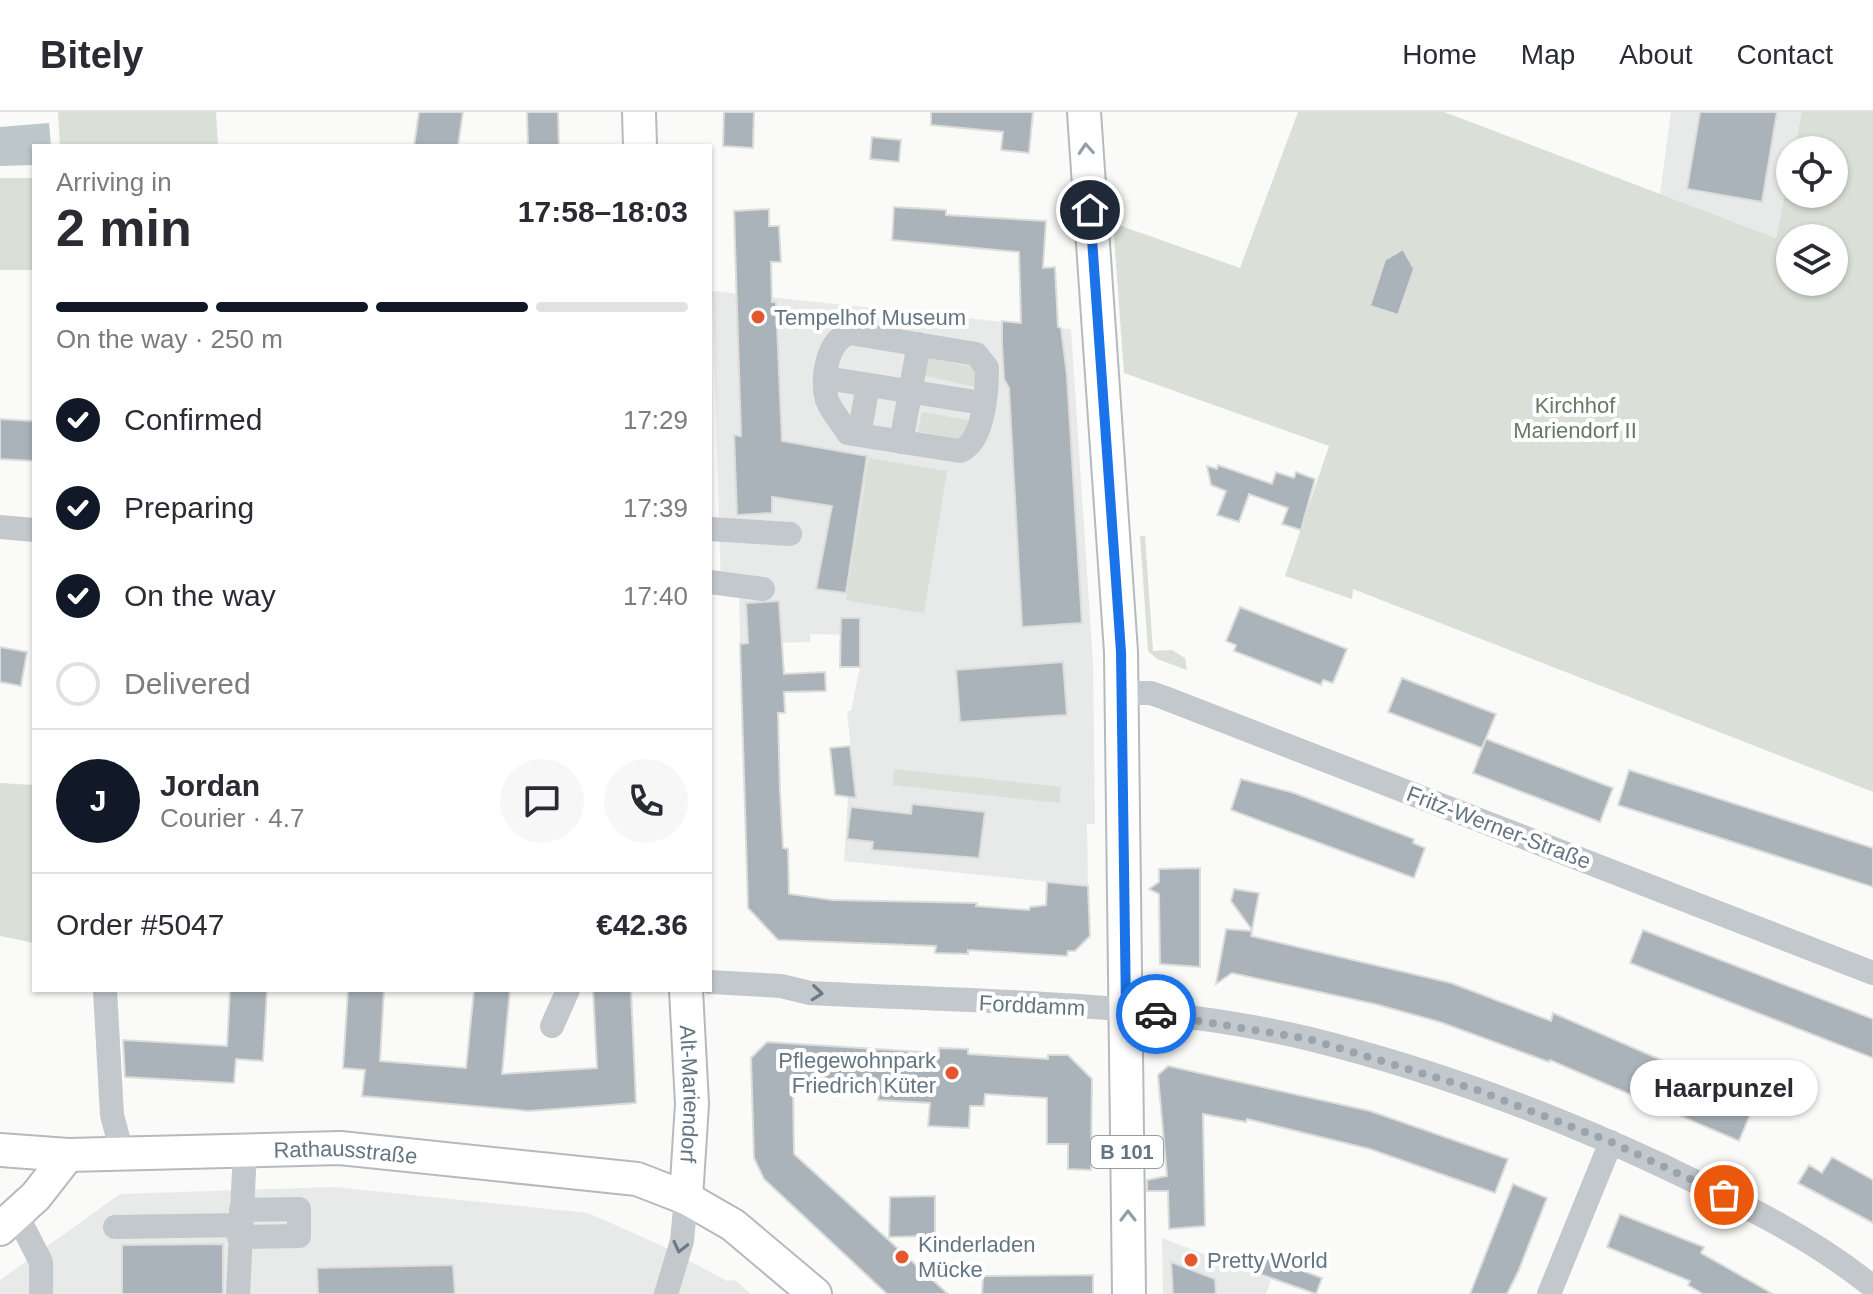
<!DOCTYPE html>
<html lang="en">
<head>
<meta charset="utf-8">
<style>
	:root { --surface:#fff; --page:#f7f7f7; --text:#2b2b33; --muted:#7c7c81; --line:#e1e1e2; --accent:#111827 }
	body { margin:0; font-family:Arial,sans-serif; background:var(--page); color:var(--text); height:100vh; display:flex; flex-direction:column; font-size:30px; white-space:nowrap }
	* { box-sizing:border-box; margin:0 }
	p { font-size:26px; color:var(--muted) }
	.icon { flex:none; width:44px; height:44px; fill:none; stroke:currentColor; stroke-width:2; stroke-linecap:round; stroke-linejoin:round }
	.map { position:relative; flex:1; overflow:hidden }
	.side { position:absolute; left:32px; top:32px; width:680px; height:848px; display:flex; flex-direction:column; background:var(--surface); border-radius:0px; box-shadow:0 2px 6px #0004 }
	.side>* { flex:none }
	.controls { position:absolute; left:1776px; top:24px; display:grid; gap:16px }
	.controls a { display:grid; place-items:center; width:72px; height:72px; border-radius:50%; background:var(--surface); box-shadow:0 2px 6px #0004; font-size:40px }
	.pin { position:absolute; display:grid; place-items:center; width:68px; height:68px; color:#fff; margin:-34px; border:4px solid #fff; border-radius:50%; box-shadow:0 2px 8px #0007 }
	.courier { position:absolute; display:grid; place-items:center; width:80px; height:80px; margin:-40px; border:6px solid #1a73e8; border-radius:50%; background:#fff; color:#222; box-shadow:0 2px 10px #0007 }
	.bubble { position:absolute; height:56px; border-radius:28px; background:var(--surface); box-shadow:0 2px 6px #0004; font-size:26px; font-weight:600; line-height:56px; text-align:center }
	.summary em { font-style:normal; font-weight:600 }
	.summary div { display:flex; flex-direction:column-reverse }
	.summary { display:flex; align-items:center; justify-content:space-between; height:136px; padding:0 24px }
	h1 { font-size:52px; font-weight:600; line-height:60px }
	.bar { display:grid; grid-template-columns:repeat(4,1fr); gap:12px 8px; align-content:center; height:96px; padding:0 24px }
	.bar i { height:10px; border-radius:6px; background:var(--line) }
	.bar .on { background:var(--accent) }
	.bar p { grid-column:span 4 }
	.line { display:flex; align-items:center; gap:20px; padding:0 24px; border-top:2px solid var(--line) }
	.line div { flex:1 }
	.round { display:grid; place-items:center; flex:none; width:84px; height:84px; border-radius:42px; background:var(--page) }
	ol { padding:0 24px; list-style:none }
	li { display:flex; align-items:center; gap:24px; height:88px }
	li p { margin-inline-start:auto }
	li .icon { padding:8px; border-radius:50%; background:var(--accent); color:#fff; stroke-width:4 }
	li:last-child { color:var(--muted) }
	li i { width:44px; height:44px; border:4px solid var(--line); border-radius:50% }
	header { display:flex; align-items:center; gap:48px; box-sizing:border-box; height:112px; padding:0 40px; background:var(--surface); border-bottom:2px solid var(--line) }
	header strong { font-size:38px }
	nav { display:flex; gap:44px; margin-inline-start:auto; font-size:28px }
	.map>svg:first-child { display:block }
	.built { fill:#e8e9e9 }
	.green { fill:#dadfd7; fill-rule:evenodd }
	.water { fill:#bbc7cb }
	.building { fill:#aab3b9; stroke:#dcdcda; stroke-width:2 }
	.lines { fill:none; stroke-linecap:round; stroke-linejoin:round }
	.major-casing { stroke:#b5babe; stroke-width:36 }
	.minor { stroke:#c3c8cc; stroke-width:24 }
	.major { stroke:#fff; stroke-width:32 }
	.oneway { stroke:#939fa8 }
	.oneway2 { stroke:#6a7a87 }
	.done { stroke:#99a4ac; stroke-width:8; stroke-dasharray:0 14.4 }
	.route { stroke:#1a73e8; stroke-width:10 }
	.poi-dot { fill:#e4572e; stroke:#fff; stroke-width:3 }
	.labels { text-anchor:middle; stroke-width:8; stroke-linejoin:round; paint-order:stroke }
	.shield { fill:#fff; stroke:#939fa8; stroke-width:2 }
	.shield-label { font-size:20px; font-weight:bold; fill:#657683 }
	.poi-label { font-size:22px; fill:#657683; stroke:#fff; text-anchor:start }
	.park-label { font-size:22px; fill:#687a64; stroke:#fff }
	.street-label { font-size:22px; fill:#657683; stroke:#fff }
</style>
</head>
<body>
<header>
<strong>Bitely</strong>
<nav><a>Home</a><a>Map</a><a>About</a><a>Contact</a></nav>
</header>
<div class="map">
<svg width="1873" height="1182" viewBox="0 0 1873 1182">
	<rect width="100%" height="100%" fill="#fafaf8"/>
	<path class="built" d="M 1671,0 L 1802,0 L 1794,38 L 1790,38 L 1790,58 L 1776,126 L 1660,82 Z
		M 712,179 L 1071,217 L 1093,551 L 1095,712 L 1087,712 L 1088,774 L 844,749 L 848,685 L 856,685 L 847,599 L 851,599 L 860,555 L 860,523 L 810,522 L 810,530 L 740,532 L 739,478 L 721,474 Z
		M 334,1075 L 588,1101 L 658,1132 L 727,1169 L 735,1168 L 751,1182 L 0,1182 L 0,1168 L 120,1082 Z
		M 1162,1126 L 1271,1168 L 1266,1182 L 1163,1182 Z"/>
	<path class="green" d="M 58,0 L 216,0 L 218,34 L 60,34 Z
		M 1298,0 L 1444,0 L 1776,126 L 1790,58 L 1790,82 L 1834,82 L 1834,38 L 1794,38 L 1802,0 L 1873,0 L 1873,680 L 1353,477 L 1352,487 L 1285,464 L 1329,334 L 1124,261 L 1113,111 L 1240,156 ZM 1790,126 L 1834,126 L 1834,170 L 1790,170 Z
		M 0,66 L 34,66 L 34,158 L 0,158 Z
		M 926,245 L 980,257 L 976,275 L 922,263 Z
		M 922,300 L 968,308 L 964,328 L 918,319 Z
		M 869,346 L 947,359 L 924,501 L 846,488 Z
		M 1140,424 L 1145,424 L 1153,539 L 1172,538 L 1185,546 L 1187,558 L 1157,547 L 1148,539 Z
		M 894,657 L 1061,675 L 1059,691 L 893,673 Z
		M 0,671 L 34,673 L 34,831 L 0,824 Z"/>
	<path class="water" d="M 49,11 L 51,34 L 34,34 L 34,53 L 0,54 L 0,15 Z"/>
	<path class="building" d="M 419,0 L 463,0 L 458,34 L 414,34 Z
		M 527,0 L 558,0 L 559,34 L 528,34 Z
		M 724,0 L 754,0 L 753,36 L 723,34 Z
		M 931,0 L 1033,0 L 1029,41 L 1001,38 L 1003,20 L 931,13 Z
		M 1700,0 L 1777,0 L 1762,90 L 1687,77 Z
		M 872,25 L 901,28 L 899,50 L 870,47 Z
		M 894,95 L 946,98 L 946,103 L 1046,109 L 1043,156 L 1055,155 L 1058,215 L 1061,216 L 1067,264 L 1082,511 L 1022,515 L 1009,276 L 1004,267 L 1002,232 L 1002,209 L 1021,211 L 1019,140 L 892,128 Z
		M 769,97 L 769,114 L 779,114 L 781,150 L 771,150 L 772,190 L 776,190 L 782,329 L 867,344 L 846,481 L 816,477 L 832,394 L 772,385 L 772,401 L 737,403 L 734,323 L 741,324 L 734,99 Z
		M 1403,137 L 1414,157 L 1398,203 L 1370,194 L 1385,148 Z
		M 0,307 L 34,309 L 34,349 L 0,347 Z
		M 1218,353 L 1272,372 L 1276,360 L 1294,366 L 1296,360 L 1315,367 L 1301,418 L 1282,412 L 1288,396 L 1249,382 L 1239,410 L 1217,403 L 1226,379 L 1211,373 L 1207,354 L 1217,357 Z
		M 779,489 L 784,562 L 825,560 L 826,579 L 784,580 L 785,601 L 778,601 L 780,678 L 783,736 L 788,737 L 789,782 L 832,788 L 977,791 L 976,794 L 1029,798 L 1030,795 L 1046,793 L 1047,770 L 1088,774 L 1090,824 L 1075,839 L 1068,839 L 1067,844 L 968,838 L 968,842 L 935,841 L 936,834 L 778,828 L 748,796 L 740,532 L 748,531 L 746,491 Z
		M 1240,495 L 1347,537 L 1333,571 L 1323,568 L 1321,573 L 1234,539 L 1236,533 L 1226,529 Z
		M 841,506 L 860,506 L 860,555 L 840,555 Z
		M 0,535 L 27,540 L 21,574 L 0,570 Z
		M 1063,550 L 1067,603 L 960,610 L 956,558 Z
		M 1402,566 L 1496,602 L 1482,636 L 1388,600 Z
		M 1486,627 L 1613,676 L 1600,710 L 1473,661 Z
		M 850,634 L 856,686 L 835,683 L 830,636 Z
		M 1629,658 L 1873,736 L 1873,775 L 1618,693 Z
		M 1241,667 L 1294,681 L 1414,727 L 1413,731 L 1425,736 L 1414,766 L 1231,698 Z
		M 912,692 L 985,700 L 979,746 L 872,738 L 873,730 L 847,727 L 851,695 L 911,702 Z
		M 1200,756 L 1200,855 L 1160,852 L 1159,782 L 1149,777 L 1159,770 L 1159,757 Z
		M 1234,777 L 1259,781 L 1252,818 L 1231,789 Z
		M 1226,817 L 1252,819 L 1251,824 L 1451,871 L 1551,909 L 1553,901 L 1756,989 L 1739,1029 L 1550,948 L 1549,950 L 1440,910 L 1375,892 L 1232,861 L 1216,872 Z
		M 1643,818 L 1873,907 L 1873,946 L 1630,851 Z
		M 230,878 L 267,878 L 263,949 L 236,947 L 234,971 L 125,965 L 123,928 L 227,934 Z
		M 348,878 L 384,878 L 380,949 L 466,956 L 474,878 L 510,878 L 502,962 L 597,956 L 593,878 L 631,878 L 636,991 L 529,999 L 362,984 L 365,958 L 343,956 Z
		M 767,930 L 939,941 L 939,936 L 968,937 L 968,942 L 1048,947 L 1048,943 L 1068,943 L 1092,967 L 1091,1058 L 1068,1057 L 1068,1032 L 1047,1032 L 1047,986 L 985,982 L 984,994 L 970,994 L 969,1016 L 928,1014 L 930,991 L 878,988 L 879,977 L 793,971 L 794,1042 L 948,1182 L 887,1182 L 764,1067 L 754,1046 L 751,946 Z
		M 1168,954 L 1370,999 L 1508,1047 L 1495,1081 L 1370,1037 L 1247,1007 L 1246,1010 L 1203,1002 L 1205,1114 L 1169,1117 L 1168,1079 L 1147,1079 L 1147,1068 L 1167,1064 L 1158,963 Z
		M 1832,1045 L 1873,1068 L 1873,1111 L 1798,1071 L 1809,1053 L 1822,1061 Z
		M 1513,1072 L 1547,1086 L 1518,1160 L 1507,1182 L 1470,1182 Z
		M 935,1084 L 935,1124 L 889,1125 L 890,1085 Z
		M 1620,1102 L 1704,1135 L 1701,1141 L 1773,1182 L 1703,1182 L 1688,1173 L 1690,1169 L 1607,1135 Z
		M 223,1132 L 223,1182 L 122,1182 L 122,1133 Z
		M 1263,1144 L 1322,1166 L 1316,1182 L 1257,1161 Z
		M 1171,1150 L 1215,1167 L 1216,1182 L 1173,1182 Z
		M 453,1153 L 455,1182 L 318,1182 L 317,1156 Z
		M 1093,1163 L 1093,1182 L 982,1182 L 983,1164 Z"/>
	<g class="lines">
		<g class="major-casing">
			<g id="major">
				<path d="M 639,0 L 640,34"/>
				<path d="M 1084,0 L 1121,540 L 1129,1182"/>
				<path id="s1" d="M 686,878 L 692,992 L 686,1086"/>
				<path id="s2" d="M 0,1038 L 68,1043 L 340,1036 L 637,1067 L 686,1086 L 733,1113 L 815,1182"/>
				<path d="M 0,1117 L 36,1084 L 68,1043"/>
			</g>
		</g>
		<path class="minor" d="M 826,266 L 982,291
			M 859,323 L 848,321 C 842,311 831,299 827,288 C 821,266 827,228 850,221 L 976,242 L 987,256 C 987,279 984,330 960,339 L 859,323 L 868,273
			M 901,330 L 919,232
			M 0,415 L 34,418
			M 710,417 L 790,422
			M 710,470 L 763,477
			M 1122,581 L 1151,581 L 1165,586 L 1873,861
			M 710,870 L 781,874 L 810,881 C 976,890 1148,888 1310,927 C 1431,957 1551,1002 1663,1054 C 1736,1089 1810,1124 1873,1175
			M 105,878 L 112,1003 L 122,1041
			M 552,914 L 568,878
			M 17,1103 L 41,1150 L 41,1182
			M 115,1115 L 239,1113
			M 239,1125 L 299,1124 L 299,1097 L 241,1098
			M 238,1182 L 245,1038
			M 666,1182 L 682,1129 L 686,1086
			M 1549,1182 L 1611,1030"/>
		<use href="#major" class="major"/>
	</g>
	<defs><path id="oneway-chevron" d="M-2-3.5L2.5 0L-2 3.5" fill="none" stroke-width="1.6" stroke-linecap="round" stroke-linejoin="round" transform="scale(2)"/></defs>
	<g class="oneway">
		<use href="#oneway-chevron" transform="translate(1086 37) rotate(-94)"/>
		<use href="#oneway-chevron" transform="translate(1128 1104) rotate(-90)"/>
	</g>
	<g class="oneway2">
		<use href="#oneway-chevron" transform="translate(817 881) rotate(6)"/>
		<use href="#oneway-chevron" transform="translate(680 1135) rotate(103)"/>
	</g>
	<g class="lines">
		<path class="done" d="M 1156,902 L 1309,927 L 1474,977 L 1611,1030 L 1724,1083"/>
		<path class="route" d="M 1090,98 L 1121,540 L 1126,899 L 1156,902"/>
	</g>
	<g class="poi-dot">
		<circle cx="758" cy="205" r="8"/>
		<circle cx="952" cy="961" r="8"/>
		<circle cx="902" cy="1145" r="8"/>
		<circle cx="1191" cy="1148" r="8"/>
	</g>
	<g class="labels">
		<rect class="shield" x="1091" y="1024" width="72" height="32" rx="6"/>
		<g class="shield-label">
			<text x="1127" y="1047">B 101</text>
		</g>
		<g class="poi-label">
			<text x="774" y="213">Tempelhof Museum</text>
			<text x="936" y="956" text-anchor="end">Pflegewohnpark<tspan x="936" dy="25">Friedrich Küter</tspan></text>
			<text x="918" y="1140">Kinderladen<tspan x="918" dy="25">Mücke</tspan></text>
			<text x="1207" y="1156">Pretty World</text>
		</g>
		<g class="park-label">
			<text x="1575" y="301">Kirchhof<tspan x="1575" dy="25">Mariendorf II</tspan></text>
		</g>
		<g class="street-label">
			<text transform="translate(1499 715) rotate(21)" y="8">Fritz-Werner-Straße</text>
			<text transform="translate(1032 893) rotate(3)" y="8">Forddamm</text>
			<text dy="8" stroke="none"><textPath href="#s1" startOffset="104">Alt-Mariendorf</textPath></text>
			<text dy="8" stroke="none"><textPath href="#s2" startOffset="346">Rathausstraße</textPath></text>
		</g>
	</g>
</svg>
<div class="controls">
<a><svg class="icon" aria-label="locate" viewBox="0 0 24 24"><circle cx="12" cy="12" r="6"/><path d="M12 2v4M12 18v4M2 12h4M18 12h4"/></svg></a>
<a><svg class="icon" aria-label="layers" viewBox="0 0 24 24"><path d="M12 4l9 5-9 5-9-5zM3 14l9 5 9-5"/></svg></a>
</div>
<div class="pin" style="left:1724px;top:1083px;background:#ea580c"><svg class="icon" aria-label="bag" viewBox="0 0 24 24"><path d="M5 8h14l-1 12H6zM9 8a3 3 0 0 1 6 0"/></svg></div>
<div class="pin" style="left:1090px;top:98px;background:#1f2937"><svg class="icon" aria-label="home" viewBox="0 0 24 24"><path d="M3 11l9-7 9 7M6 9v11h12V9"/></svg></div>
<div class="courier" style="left:1156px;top:902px"><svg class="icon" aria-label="car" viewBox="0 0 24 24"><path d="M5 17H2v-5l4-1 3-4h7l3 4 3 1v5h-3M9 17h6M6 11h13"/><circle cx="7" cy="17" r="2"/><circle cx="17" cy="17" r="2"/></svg></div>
<div class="bubble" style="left:1630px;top:948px;width:188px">Haarpunzel</div>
<section class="side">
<div class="summary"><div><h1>2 min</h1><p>Arriving in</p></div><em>17:58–18:03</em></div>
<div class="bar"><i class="on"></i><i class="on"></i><i class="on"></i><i></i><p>On the way · 250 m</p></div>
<ol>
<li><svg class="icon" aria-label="check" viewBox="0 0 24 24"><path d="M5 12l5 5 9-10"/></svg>Confirmed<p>17:29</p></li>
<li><svg class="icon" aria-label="check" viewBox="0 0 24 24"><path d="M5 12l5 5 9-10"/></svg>Preparing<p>17:39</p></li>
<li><svg class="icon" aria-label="check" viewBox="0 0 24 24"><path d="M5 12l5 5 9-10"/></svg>On the way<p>17:40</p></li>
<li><i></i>Delivered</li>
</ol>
<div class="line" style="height:144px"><b class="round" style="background:var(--accent);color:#fff">J</b><div><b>Jordan</b><p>Courier · 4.7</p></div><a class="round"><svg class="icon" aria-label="chat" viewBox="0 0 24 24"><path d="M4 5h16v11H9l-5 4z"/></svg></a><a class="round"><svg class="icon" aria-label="phone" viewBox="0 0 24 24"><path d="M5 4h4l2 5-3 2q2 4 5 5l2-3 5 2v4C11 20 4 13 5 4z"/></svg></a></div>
<div class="line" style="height:104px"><div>Order #5047</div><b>€42.36</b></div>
</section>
</div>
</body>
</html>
